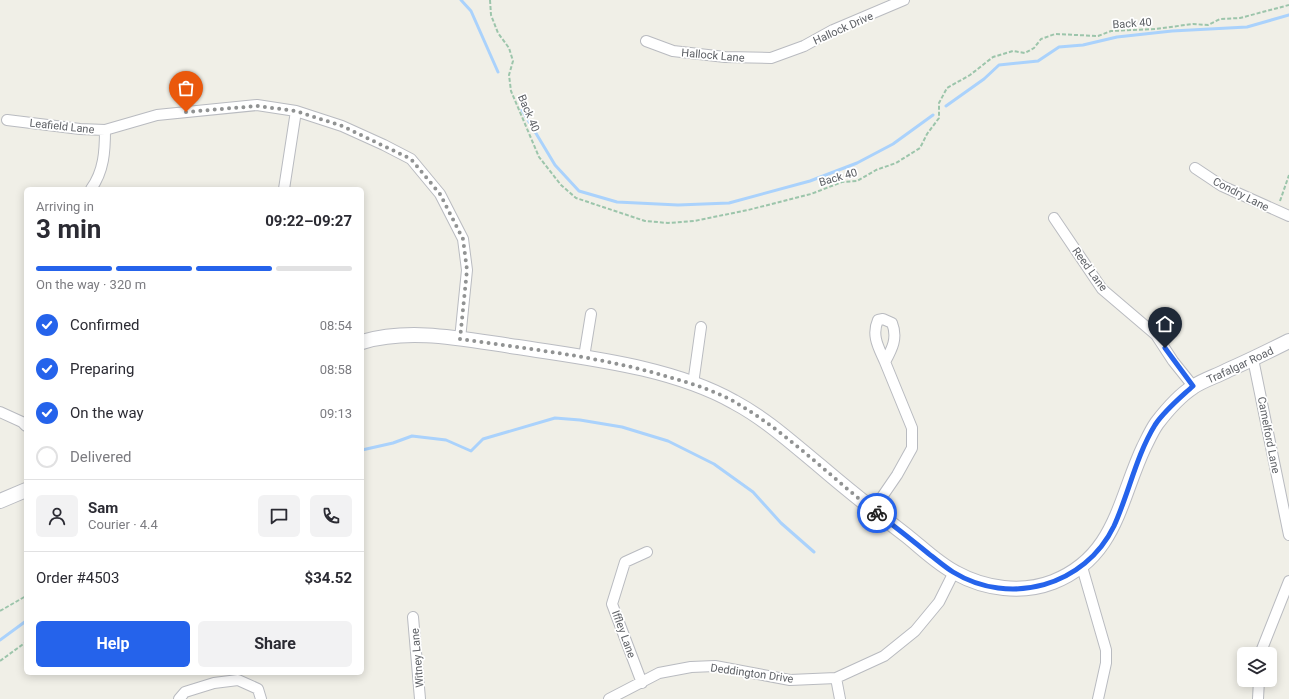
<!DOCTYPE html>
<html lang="en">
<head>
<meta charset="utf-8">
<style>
	:root { --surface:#fff; --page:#f2f2f3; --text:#2b2b33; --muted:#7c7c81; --line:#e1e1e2; --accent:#2563eb }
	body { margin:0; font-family:Roboto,sans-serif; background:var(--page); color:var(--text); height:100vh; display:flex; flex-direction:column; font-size:15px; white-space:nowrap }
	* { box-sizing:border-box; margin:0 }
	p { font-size:13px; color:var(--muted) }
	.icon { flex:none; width:22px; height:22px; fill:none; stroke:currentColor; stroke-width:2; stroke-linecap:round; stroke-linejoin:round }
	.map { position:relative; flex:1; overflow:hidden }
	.drawer { position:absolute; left:24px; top:187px; width:340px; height:488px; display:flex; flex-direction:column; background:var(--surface); border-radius:6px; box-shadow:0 2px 10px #0003 }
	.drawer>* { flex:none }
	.tools { position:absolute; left:1237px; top:647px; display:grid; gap:8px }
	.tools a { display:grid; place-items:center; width:40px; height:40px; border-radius:6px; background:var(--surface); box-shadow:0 2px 10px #0003; font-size:20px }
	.pin { position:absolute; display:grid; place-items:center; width:34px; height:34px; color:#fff; margin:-41px -17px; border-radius:50% 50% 50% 0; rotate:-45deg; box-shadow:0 0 4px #0007 }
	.pin .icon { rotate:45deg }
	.courier { position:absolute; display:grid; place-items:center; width:40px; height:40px; margin:-20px; border:3px solid #2563eb; border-radius:50%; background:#fff; color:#222; box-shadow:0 1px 5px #0007 }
	.head em { font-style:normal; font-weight:700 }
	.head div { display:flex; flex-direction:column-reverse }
	.head { display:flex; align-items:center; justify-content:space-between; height:68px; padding:0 12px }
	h1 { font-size:26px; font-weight:700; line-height:30px }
	.bar { display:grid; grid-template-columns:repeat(4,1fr); gap:6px 4px; align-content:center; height:48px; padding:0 12px }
	.bar i { height:5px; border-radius:3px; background:var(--line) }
	.bar .current { background:var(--accent) }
	.bar p { grid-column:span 4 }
	.line { display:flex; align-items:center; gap:10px; padding:0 12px; border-top:1px solid var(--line) }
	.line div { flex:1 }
	.round { display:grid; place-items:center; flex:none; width:42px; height:42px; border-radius:6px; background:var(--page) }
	ol { padding:0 12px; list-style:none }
	li { display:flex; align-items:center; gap:12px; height:44px }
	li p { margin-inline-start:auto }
	li .icon { padding:4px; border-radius:50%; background:var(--accent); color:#fff; stroke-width:4 }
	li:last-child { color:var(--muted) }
	li i { width:22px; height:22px; border:2px solid var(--line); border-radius:50% }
	.button { display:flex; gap:8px; margin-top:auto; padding:8px 12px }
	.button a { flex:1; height:46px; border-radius:6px; background:var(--accent); color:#fff; font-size:16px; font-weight:700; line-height:46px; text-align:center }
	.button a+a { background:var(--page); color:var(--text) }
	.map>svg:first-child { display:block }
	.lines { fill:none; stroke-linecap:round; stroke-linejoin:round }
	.stream { stroke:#aad2fc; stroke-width:3 }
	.street-casing { stroke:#b9bbc0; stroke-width:12 }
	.secondary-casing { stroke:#babcc2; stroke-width:16 }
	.path { stroke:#9cc5ab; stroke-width:2; stroke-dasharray:4 2; stroke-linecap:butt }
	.street { stroke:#fff; stroke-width:10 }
	.secondary { stroke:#fff; stroke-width:14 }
	.done { stroke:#919393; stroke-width:4; stroke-dasharray:0 7.2 }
	.route { stroke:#2563eb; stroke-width:5 }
	.labels { text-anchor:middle; stroke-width:3.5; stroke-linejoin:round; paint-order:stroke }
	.street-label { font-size:11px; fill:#5e6166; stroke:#fff }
</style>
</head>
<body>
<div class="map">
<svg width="1289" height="699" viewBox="0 0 1289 699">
	<rect width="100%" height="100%" fill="#f0efe7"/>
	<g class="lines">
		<path class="stream" d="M 461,0 L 471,11 L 498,72
			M 946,106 L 984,79 L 999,65 L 1038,61 L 1059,47 L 1083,45 L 1117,37 L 1172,31 L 1247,27 L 1289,15
			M 522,110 L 555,165 L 579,191 L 617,202 L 678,205 L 729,203 L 810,181 L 857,163 L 893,144 L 933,115
			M 362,450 L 393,443 L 412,436 L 446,440 L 471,451 L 483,439 L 555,418 L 580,420 L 622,427 L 668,441 L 714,464 L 753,492 L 781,523 L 814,552
			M 0,640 L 26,621"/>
		<g class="street-casing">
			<path id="street" d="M 646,41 L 673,51 L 725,57 L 771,58 L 804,46 L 833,30 L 904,0
				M 7,120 L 80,129 L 105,130 L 157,115 L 257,105 L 296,111 L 342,126 L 384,145 L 411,159 L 440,194 L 463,239 L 467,270 L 460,339
				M 1195,168 L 1222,186 L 1289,216
				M 91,189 C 104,171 105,151 105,130
				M 284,189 L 296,111
				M 1054,218 L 1102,289 L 1156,335 L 1173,361 L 1193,386
				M 584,357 L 591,314
				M 1253,359 L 1289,535
				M 693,384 L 701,327
				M 0,412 L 22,422 L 26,426
				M 873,510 L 897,475 L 912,448 L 912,428 L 885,362 C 892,349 898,338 892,323 L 883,319 L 878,320 C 871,336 879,348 885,362
				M 1082,567 L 1106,650 L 1106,663 L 1098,699
				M 413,617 L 420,699
				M 1260,654 L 1289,581
				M 836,678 L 840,699
				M 642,683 L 612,604 L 625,562 L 647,552
				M 179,699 L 185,692 L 214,683 L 238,680 L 258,689 L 261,699
				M 609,699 L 659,673 L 691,667 L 715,666 L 790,680 L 836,678 L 884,656 L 915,631 L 939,602 L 954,572
				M 1258,699 L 1259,680"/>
		</g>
		<g class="secondary-casing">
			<path id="secondary" d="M 362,342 C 412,327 467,340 518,347 C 587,358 672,367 734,402 C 766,419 792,443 820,466 C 848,490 877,513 907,536 C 922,548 938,564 956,573 C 985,589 1022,594 1053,582 C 1116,557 1119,500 1144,447 C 1148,439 1152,430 1157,423 C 1167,410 1179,396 1193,387 C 1203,380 1217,376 1228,370 C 1249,361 1269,351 1289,341
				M 0,501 L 26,490"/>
		</g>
		<path class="path" d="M 490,0 L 491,15 L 498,33 L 509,48 L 513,61 L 509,75 L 511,91 L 539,157 L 561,185 L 576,198 L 645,221 L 668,223 L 694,221 L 748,210 L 811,194 L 842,182 L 857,181 L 876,170 L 896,163 L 920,148 L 927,134 L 939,118 L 939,103 L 947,88 L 970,75 L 993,57 L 1013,51 L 1025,53 L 1034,48 L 1041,39 L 1055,34 L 1098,36 L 1111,31 L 1155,29 L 1193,24 L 1208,25 L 1220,19 L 1240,18 L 1289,5
			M 1280,201 L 1289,175
			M 0,611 L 26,596
			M 0,661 L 26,642"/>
		<use href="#street" class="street"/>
		<use href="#secondary" class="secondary"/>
	</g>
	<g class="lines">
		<path class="done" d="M 186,112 L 257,106 L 296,111 L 342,126 L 411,159 L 440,194 L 463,239 L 467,270 L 460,339 C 528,349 596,356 662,375 C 686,382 711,389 733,401 C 786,431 829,476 877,513"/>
		<path class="route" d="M 877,513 C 894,526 912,540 929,554 C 937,560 945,567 953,572 C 1010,607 1085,586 1114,526 C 1129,493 1136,456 1155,425 C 1165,410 1180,398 1193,386 L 1165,348"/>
	</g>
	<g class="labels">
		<g class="street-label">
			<text transform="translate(1132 23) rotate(-4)" y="4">Back 40</text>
			<text transform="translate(843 28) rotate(-24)" y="4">Hallock Drive</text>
			<text transform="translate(713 55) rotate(5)" y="4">Hallock Lane</text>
			<text transform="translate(529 113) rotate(67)" y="4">Back 40</text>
			<text transform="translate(62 126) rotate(6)" y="4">Leafield Lane</text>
			<text transform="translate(838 177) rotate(-16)" y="4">Back 40</text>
			<text transform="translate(1241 194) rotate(27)" y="4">Condry Lane</text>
			<text transform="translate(1090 269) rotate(54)" y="4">Reed Lane</text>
			<text transform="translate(1240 365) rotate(-25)" y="4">Trafalgar Road</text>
			<text transform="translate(1269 435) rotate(79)" y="4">Camelford Lane</text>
			<text transform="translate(624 634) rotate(70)" y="4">Iffley Lane</text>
			<text transform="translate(417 658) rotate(-95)" y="4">Witney Lane</text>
			<text transform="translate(752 673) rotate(8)" y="4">Deddington Drive</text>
		</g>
	</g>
</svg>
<div class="tools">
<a><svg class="icon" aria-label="layers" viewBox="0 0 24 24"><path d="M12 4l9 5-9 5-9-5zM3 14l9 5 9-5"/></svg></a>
</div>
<div class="pin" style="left:186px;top:112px;background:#ea580c"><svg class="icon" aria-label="bag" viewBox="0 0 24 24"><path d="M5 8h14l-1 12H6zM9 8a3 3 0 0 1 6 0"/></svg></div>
<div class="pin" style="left:1165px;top:348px;background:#1f2937"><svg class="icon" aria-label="home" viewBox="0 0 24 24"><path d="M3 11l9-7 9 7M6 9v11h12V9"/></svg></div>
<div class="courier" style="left:877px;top:513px"><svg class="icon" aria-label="bike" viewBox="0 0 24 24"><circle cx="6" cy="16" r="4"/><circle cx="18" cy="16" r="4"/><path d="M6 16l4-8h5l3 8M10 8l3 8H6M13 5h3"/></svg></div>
<section class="drawer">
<div class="head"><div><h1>3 min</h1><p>Arriving in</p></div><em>09:22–09:27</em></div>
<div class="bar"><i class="current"></i><i class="current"></i><i class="current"></i><i></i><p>On the way · 320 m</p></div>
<ol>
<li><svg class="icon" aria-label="check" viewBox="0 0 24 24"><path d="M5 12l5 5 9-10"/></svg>Confirmed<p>08:54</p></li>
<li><svg class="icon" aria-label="check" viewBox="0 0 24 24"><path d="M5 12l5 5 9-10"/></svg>Preparing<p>08:58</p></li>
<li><svg class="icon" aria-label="check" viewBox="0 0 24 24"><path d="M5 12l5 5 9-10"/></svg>On the way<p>09:13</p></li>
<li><i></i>Delivered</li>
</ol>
<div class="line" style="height:72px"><a class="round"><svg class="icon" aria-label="person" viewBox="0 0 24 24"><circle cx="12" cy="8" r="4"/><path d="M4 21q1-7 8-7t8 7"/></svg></a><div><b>Sam</b><p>Courier · 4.4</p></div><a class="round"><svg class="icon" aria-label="chat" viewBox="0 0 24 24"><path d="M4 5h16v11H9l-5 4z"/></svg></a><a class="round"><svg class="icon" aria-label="phone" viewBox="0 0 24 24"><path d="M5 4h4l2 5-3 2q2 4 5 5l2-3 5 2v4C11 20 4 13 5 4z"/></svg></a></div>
<div class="line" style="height:52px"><div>Order #4503</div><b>$34.52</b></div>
<div class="button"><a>Help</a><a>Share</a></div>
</section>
</div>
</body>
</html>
